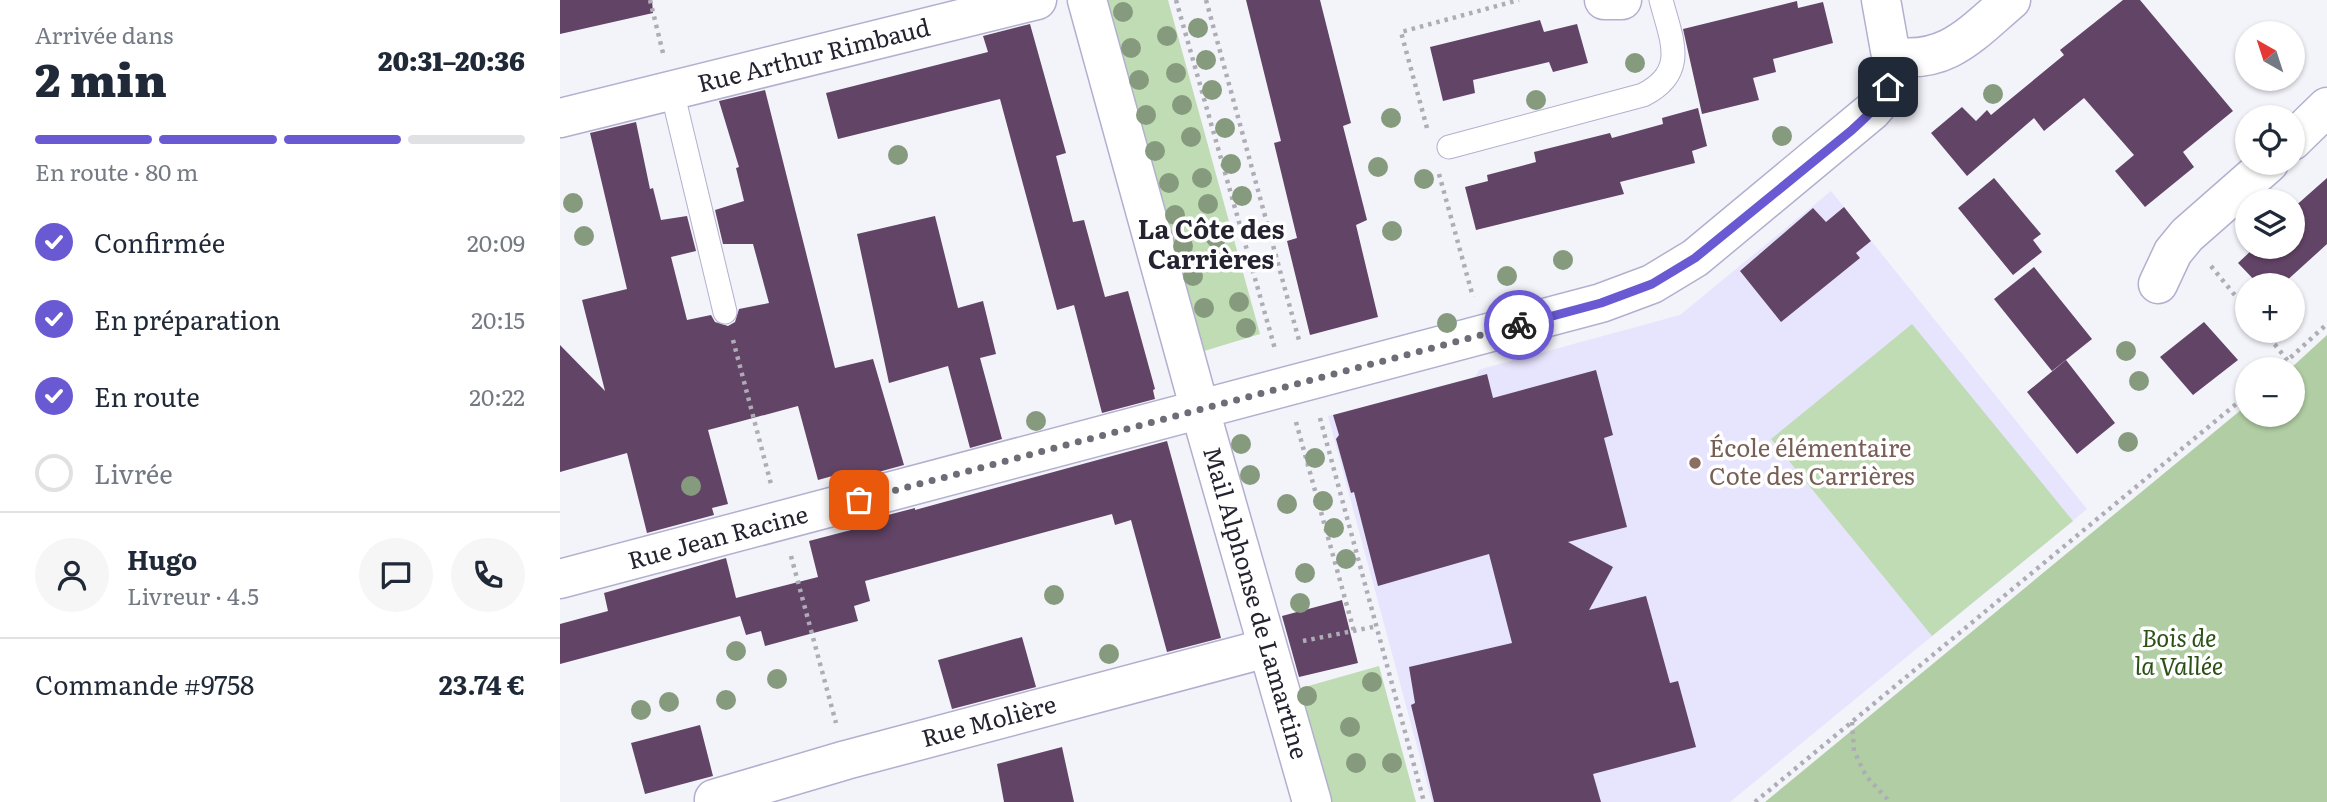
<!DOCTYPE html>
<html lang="fr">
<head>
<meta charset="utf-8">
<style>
	:root { --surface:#fff; --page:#f6f6f7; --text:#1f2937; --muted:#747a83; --line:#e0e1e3; --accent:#695ad4 }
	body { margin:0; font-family:Literata,serif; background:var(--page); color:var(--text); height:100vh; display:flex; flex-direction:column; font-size:26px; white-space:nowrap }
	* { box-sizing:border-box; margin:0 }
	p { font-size:23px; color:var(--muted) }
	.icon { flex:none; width:38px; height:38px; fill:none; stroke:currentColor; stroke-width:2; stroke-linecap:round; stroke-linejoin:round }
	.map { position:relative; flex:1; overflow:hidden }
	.details { display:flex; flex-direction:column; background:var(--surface); width:560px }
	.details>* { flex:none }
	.needle { width:46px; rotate:321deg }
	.buttons { position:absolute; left:1675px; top:21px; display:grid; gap:14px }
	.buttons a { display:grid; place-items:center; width:70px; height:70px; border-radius:50%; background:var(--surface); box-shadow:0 2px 5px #0004; font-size:35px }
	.pin { position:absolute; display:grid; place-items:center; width:60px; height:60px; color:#fff; margin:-30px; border-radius:14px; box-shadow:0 4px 10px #0006 }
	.courier { position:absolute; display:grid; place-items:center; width:70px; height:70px; margin:-35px; border:5px solid #695ad4; border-radius:50%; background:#fff; color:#222; box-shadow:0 2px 9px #0007 }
	.overview em { font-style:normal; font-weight:800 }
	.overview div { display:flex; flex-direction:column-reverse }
	.overview { display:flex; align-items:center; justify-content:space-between; height:119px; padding:0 35px }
	h1 { font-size:46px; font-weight:800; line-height:52px }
	.bar { display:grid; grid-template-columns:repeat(4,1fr); gap:10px 7px; align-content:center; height:84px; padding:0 35px }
	.bar i { height:9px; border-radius:5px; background:var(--line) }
	.bar .selected { background:var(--accent) }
	.bar p { grid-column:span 4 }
	.line { display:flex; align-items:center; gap:18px; padding:0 35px; border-top:2px solid var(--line) }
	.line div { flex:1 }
	.round { display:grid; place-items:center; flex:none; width:74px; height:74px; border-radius:37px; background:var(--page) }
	ol { padding:0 35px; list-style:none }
	li { display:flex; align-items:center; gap:21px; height:77px }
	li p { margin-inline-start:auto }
	li .icon { padding:7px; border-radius:50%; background:var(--accent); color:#fff; stroke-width:4 }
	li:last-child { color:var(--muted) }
	li i { width:38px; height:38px; border:4px solid var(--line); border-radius:50% }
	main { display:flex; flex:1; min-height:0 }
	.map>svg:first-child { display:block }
	.built { fill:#e7e4fd }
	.green { fill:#c0dcb4 }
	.forest { fill:#b0cda3 }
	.building { fill:#624466 }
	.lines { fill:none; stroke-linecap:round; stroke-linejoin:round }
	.service-casing { stroke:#b3afcf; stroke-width:25 }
	.minor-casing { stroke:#b3afcf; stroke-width:41 }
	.path { stroke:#aeadb6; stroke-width:4.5; stroke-dasharray:3.5 5; stroke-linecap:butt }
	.service { stroke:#fff; stroke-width:23 }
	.minor { stroke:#fff; stroke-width:38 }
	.tree { fill:#869a7d }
	.done { stroke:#6d6c77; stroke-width:7; stroke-dasharray:0 12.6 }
	.route { stroke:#695ad4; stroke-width:9 }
	.education-dot { fill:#8d6e63; stroke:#fff; stroke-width:2.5 }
	.labels { text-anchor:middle; stroke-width:7; stroke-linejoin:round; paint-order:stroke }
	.street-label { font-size:24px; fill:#252330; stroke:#fff }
	.education-label { font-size:24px; fill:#785e54; stroke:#fff; text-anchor:start }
	.park-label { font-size:24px; font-style:italic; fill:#2c5117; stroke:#fff }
	.neighbourhood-label { font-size:26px; font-weight:bold; fill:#252330; stroke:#fff }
</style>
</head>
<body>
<main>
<section class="details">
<div class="overview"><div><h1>2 min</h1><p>Arrivée dans</p></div><em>20:31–20:36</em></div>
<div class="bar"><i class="selected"></i><i class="selected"></i><i class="selected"></i><i></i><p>En route · 80 m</p></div>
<ol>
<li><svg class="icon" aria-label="check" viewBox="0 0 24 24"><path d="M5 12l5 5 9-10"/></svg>Confirmée<p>20:09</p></li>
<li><svg class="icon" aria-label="check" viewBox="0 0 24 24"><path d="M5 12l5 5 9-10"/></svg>En préparation<p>20:15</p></li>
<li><svg class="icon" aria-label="check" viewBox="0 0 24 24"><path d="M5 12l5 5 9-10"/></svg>En route<p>20:22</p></li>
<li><i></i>Livrée</li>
</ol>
<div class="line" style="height:126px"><a class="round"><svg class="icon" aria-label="person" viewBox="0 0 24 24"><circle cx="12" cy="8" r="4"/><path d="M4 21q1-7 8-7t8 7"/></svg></a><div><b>Hugo</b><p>Livreur · 4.5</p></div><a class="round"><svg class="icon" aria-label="chat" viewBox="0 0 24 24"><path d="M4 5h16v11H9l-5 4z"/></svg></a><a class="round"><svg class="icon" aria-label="phone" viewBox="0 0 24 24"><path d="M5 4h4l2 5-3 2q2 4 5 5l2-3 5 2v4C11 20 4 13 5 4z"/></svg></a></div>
<div class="line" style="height:91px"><div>Commande #9758</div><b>23.74 €</b></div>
</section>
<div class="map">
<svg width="1767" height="802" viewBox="0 0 1767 802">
	<rect width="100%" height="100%" fill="#f3f3fa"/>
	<path class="built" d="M 1271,191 L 1527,509 L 1170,802 L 872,802 L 768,416 L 915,377 L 919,370 L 925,368 L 1120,315 Z"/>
	<path class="green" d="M 545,0 L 608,0 L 700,334 L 641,352 Z
		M 1352,324 L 1513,521 L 1372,636 L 1211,439 Z
		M 819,666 L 856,802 L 764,802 L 734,690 Z"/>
	<path class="forest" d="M 1767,335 L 1767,802 L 1205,802 L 1687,405 L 1687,415 L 1732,415 L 1732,369 L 1730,369 Z"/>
	<path class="building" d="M 0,0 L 92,0 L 93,13 L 0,34 Z
		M 686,0 L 760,0 L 791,123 L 783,126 L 807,220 L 796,225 L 818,317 L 750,335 L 727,241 L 737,238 L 714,143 L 721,141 Z
		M 1563,0 L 1580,0 L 1673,111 L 1623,152 L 1634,167 L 1585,207 L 1555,171 L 1574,155 L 1524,98 L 1484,131 L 1474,118 L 1407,176 L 1371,133 L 1402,107 L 1416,121 L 1427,110 L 1431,115 L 1504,55 L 1500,50 Z
		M 1237,1 L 1238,8 L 1263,2 L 1273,43 L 1213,59 L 1216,72 L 1193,78 L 1199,100 L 1142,114 L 1123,29 Z
		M 980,20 L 984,32 L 1017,24 L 1028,63 L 993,72 L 989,62 L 913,80 L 915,93 L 883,101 L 870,47 Z
		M 470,24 L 506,153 L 496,156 L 513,222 L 524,220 L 545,297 L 568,291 L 595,389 L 593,390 L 595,399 L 542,413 L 514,305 L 497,310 L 440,99 L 278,139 L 266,93 L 428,52 L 423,36 Z
		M 205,90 L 275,368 L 313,359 L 344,465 L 278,483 L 276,475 L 258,480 L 238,406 L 182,421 L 148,430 L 168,504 L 152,508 L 154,515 L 87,533 L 67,453 L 0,472 L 0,345 L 45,391 L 22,300 L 67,289 L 30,133 L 76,122 L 90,189 L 93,188 L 101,220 L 127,216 L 136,251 L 111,257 L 127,320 L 151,315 L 155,322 L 168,326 L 175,322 L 179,309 L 209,303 L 193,244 L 163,244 L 155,210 L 184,201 L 176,168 L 179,167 L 159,101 Z
		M 1138,108 L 1147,146 L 1132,151 L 1135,163 L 1060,182 L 1064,194 L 916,230 L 905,187 L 928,181 L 927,175 L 976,162 L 974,152 L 1050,133 L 1052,138 L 1103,124 L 1102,118 Z
		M 1434,178 L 1481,234 L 1473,240 L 1482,252 L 1453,275 L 1398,208 Z
		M 1767,178 L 1767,244 L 1722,285 L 1699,285 L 1678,263 L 1695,247 L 1732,247 L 1732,209 Z
		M 1284,207 L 1311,241 L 1296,253 L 1300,258 L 1221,322 L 1180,271 L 1253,208 L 1266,222 Z
		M 375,216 L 398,308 L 423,301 L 436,354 L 420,358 L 442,439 L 410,448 L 388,366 L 329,383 L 297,234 Z
		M 1474,267 L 1532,339 L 1492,371 L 1434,299 Z
		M 1644,322 L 1678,360 L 1633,395 L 1600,357 Z
		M 1506,360 L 1555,423 L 1517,454 L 1467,392 Z
		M 1036,370 L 1053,435 L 1044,438 L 1067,527 L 1008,542 L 1053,567 L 1029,610 L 1086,596 L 1110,683 L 1118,681 L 1136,747 L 1033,774 L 1041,802 L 874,802 L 851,705 L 855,703 L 849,667 L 952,643 L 929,554 L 818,586 L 794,492 L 791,493 L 776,439 L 779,435 L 773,415 L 927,374 L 933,398 Z
		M 607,441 L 661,638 L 607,652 L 571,520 L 555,525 L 552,514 L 305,581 L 310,601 L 294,606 L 298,621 L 205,646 L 201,631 L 186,635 L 180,616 L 0,664 L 0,624 L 48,611 L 44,593 L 166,558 L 176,598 L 258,577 L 249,541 L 291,530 L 289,525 L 355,508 L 355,510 Z
		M 782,600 L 798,663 L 739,677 L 722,616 Z
		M 462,637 L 476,687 L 392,709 L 378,660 Z
		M 140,725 L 153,776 L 85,794 L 71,743 Z
		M 502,747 L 514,802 L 444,802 L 437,764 Z"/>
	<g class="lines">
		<g class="service-casing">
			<path id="service" d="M 112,91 L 165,312
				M 889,147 L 1083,95 C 1129,72 1111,39 1101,0"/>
		</g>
		<g class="minor-casing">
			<path id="minor" d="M 527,0 L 640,410 L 752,802
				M 1044,0 L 1062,0
				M 1331,56 C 1387,65 1412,33 1451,0
				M 0,118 L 477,0
				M 1732,141 L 1767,107
				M 1598,284 L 1613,252 L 1627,235 L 1709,163
				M 0,579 L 1041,303 L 1092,284 L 1135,258 L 1312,111 L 1324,97 L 1328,87 L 1331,56 L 1321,0
				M 154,802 L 154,799 L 286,760 L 707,648"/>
		</g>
		<path class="path" d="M 90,0 L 103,53
			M 616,0 L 715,349
			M 646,0 L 740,344
			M 867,128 L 841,32 L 959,0
			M 879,174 L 913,297
			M 1651,266 L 1687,310
			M 1704,331 L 1728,361
			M 173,340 L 211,484
			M 1718,369 L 1767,324
			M 760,418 L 864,802
			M 736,422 L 794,631
			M 231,556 L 276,723
			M 743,641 L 818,626
			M 1292,722 L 1294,751 L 1306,776 L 1330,802
			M 1195,802 L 1687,395"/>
		<use href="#service" class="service"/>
		<use href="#minor" class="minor"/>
	</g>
	<g class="tree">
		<circle cx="563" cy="12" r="10"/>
		<circle cx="638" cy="28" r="10"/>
		<circle cx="607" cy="36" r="10"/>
		<circle cx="571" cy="48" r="10"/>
		<circle cx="646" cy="60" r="10"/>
		<circle cx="1075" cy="63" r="10"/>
		<circle cx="616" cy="73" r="10"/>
		<circle cx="579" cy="80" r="10"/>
		<circle cx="652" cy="90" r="10"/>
		<circle cx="1433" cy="94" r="10"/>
		<circle cx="976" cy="100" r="10"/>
		<circle cx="622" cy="105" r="10"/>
		<circle cx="586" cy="115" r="10"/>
		<circle cx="831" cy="118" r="10"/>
		<circle cx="665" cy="128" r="10"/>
		<circle cx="1222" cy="136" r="10"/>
		<circle cx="631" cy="137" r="10"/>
		<circle cx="595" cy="151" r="10"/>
		<circle cx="338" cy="155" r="10"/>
		<circle cx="671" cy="164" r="10"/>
		<circle cx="818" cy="167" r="10"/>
		<circle cx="642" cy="178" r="10"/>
		<circle cx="864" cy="179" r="10"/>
		<circle cx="609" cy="183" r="10"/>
		<circle cx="682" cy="196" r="10"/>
		<circle cx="13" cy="203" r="10"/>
		<circle cx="648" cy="204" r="10"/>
		<circle cx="615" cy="215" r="10"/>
		<circle cx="832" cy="231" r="10"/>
		<circle cx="24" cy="236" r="10"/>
		<circle cx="656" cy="238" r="10"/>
		<circle cx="623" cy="246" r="10"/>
		<circle cx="1003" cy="260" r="10"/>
		<circle cx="633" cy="276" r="10"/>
		<circle cx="947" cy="276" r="10"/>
		<circle cx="679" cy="302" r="10"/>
		<circle cx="644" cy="308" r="10"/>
		<circle cx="887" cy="323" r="10"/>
		<circle cx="686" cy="328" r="10"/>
		<circle cx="1566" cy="351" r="10"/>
		<circle cx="1579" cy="381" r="10"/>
		<circle cx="476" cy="421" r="10"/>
		<circle cx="1568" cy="442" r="10"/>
		<circle cx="681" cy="444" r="10"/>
		<circle cx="755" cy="458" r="10"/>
		<circle cx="690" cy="475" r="10"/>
		<circle cx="131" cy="486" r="10"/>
		<circle cx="763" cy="501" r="10"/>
		<circle cx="727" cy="504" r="10"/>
		<circle cx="774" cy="528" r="10"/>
		<circle cx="786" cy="559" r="10"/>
		<circle cx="745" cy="573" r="10"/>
		<circle cx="494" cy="595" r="10"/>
		<circle cx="740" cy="603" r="10"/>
		<circle cx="176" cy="651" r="10"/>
		<circle cx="549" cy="654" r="10"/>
		<circle cx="217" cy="679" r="10"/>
		<circle cx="812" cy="682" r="10"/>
		<circle cx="747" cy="696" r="10"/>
		<circle cx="166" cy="700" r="10"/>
		<circle cx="109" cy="702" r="10"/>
		<circle cx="81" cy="710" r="10"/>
		<circle cx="790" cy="727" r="10"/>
		<circle cx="796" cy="763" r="10"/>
		<circle cx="832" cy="763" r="10"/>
	</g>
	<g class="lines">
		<path class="done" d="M 299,500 L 959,325"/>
		<path class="route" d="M 959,325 L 1041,303 L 1092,284 L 1135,258 L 1292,130 C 1306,117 1320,105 1328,87"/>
	</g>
	<circle class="education-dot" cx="1135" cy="463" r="7"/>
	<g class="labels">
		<g class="street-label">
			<text transform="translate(254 56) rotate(-14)" y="8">Rue Arthur Rimbaud</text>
			<text transform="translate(158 538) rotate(-15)" y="8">Rue Jean Racine</text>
			<text transform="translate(695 603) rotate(74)" y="8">Mail Alphonse de Lamartine</text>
			<text transform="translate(429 722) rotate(-15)" y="8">Rue Molière</text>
		</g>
		<g class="education-label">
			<text x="1149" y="457">École élémentaire<tspan x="1149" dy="28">Cote des Carrières</tspan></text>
		</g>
		<g class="park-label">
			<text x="1619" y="647">Bois de<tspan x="1619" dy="28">la Vallée</tspan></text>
		</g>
		<g class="neighbourhood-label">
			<text x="651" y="239">La Côte des<tspan x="651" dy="30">Carrières</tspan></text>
		</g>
	</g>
</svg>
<div class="buttons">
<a><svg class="needle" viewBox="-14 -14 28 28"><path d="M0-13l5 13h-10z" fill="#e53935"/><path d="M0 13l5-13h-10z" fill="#747a83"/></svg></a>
<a><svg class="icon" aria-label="locate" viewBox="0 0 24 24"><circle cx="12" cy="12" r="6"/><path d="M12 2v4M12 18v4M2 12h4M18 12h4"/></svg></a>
<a><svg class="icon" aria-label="layers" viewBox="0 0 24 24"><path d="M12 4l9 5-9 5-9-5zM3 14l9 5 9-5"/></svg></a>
<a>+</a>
<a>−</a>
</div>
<div class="pin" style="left:299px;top:500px;background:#ea580c"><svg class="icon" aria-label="bag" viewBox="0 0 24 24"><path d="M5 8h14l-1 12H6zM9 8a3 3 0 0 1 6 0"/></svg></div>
<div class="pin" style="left:1328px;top:87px;background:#1f2937"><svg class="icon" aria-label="home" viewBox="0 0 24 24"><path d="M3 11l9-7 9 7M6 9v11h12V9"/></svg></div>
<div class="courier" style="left:959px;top:325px"><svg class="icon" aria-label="bike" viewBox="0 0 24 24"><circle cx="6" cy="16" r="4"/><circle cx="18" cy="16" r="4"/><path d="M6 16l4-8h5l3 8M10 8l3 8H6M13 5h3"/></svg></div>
</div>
</main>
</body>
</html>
